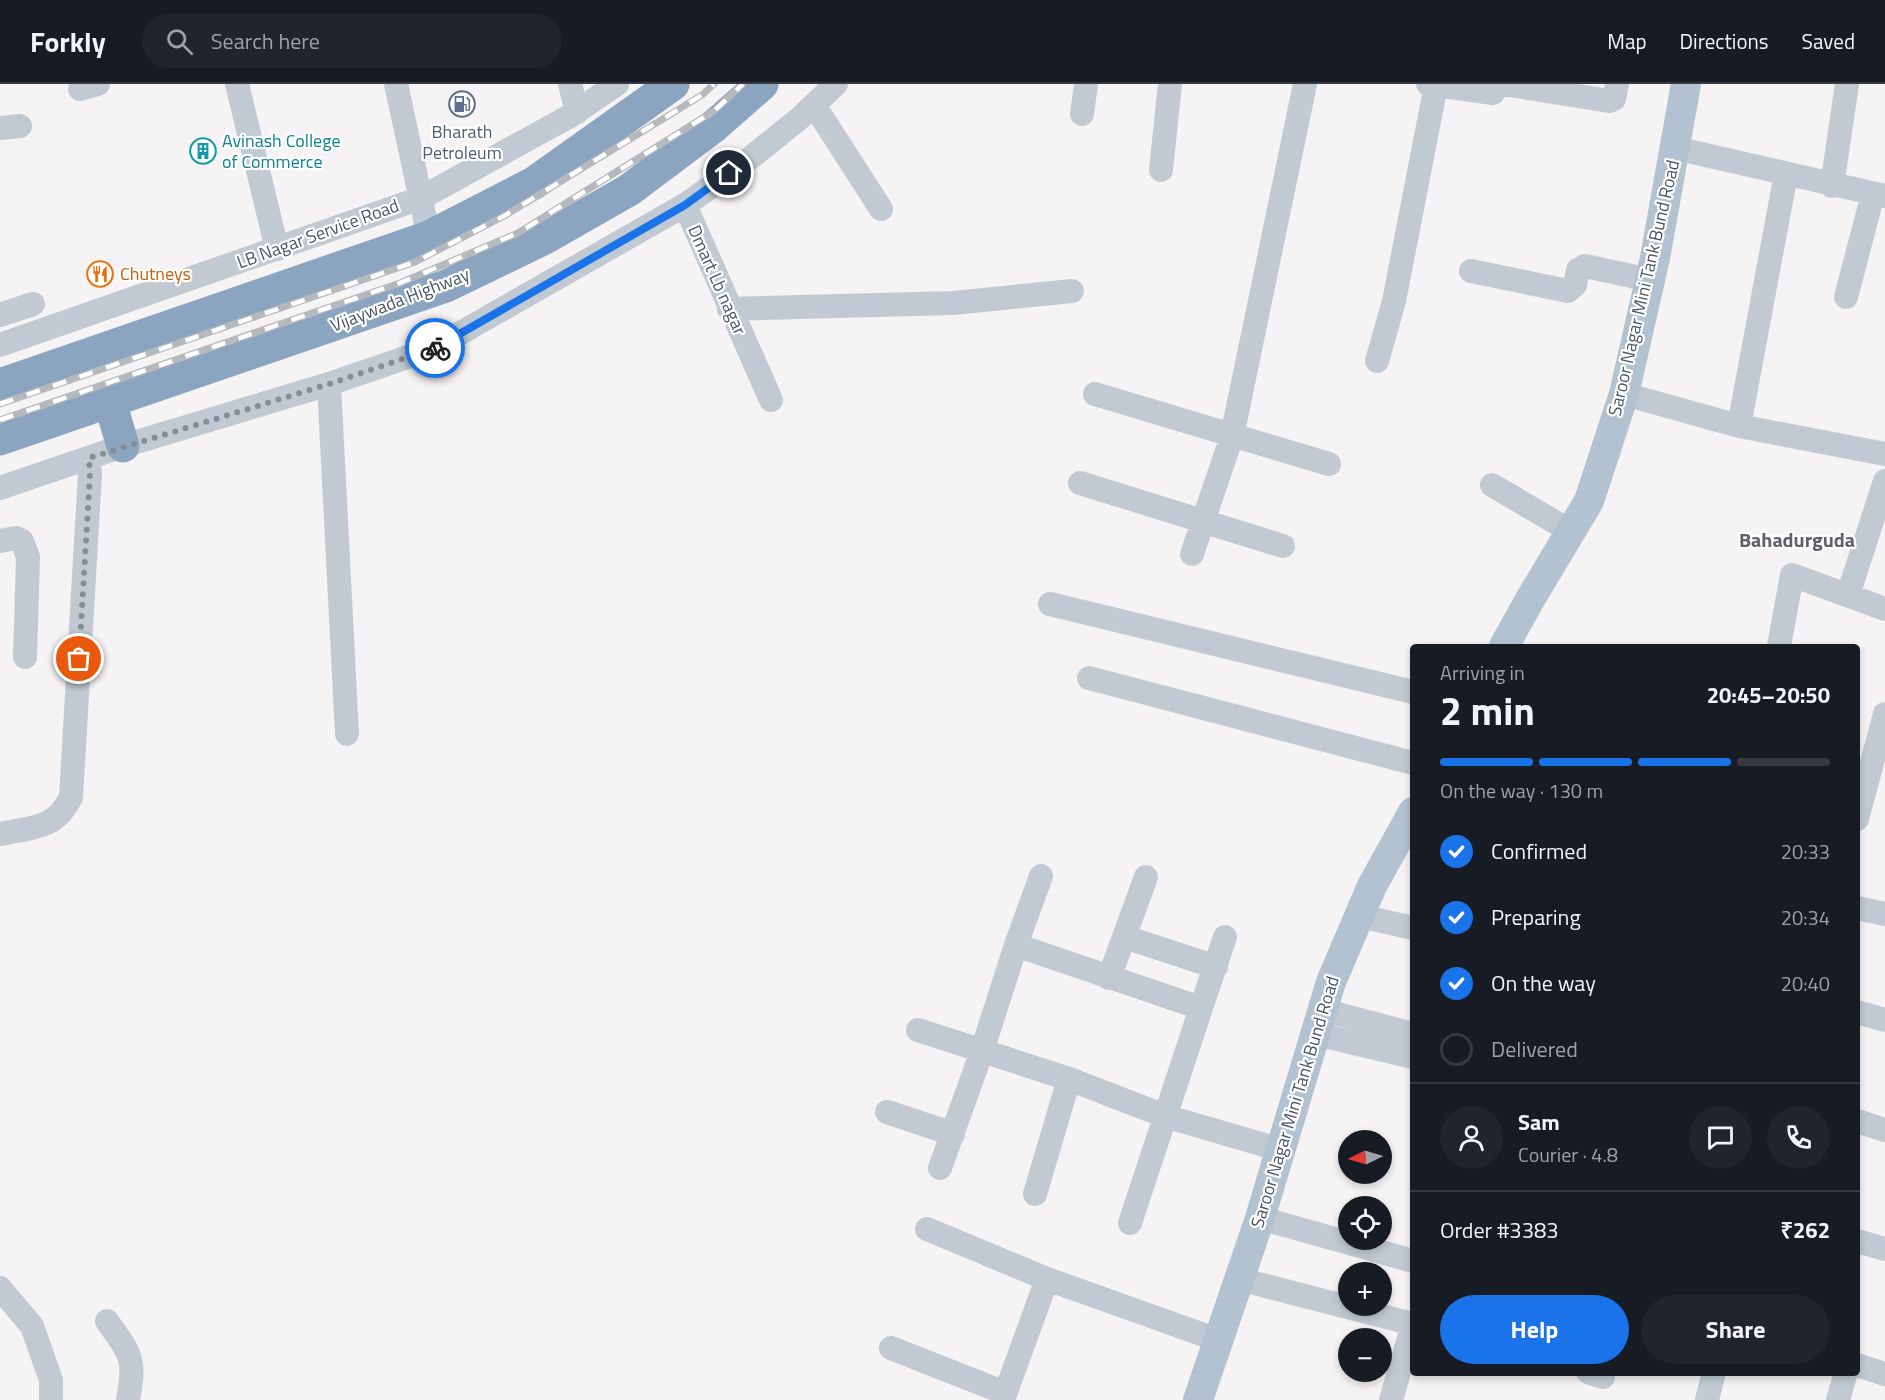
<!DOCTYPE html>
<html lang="en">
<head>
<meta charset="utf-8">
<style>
	:root { --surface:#171b24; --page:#20242c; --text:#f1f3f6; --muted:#9ea1a6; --line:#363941; --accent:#1a73e8 }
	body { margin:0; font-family:"Titillium Web",sans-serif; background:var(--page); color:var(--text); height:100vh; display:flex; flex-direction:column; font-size:22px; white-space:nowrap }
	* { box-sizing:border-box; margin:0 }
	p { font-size:20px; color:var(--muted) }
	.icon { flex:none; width:33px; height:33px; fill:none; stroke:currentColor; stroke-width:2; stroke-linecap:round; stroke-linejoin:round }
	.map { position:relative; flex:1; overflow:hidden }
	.side { position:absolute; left:1410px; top:560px; width:450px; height:732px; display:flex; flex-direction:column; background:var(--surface); border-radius:6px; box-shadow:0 3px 9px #0003 }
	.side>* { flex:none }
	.needle { width:39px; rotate:265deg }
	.controls { position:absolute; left:1338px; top:1046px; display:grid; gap:12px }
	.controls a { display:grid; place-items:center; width:54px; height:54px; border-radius:50%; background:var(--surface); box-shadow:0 3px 9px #0003; font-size:30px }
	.pin { position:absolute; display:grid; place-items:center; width:51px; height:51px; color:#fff; margin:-26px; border:3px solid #fff; border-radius:50%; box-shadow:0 2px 6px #0007 }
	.courier { position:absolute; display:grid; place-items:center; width:60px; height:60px; margin:-30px; border:4px solid #1a73e8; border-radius:50%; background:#fff; color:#222; box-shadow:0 2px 8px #0007 }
	.head em { font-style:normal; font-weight:700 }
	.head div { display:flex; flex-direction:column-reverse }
	.head { display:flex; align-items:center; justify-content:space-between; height:102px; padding:0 30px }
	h1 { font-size:39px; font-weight:700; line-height:45px }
	.bar { display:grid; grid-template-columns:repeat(4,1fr); gap:9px 6px; align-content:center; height:72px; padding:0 30px }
	.bar i { height:8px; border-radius:4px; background:var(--line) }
	.bar .on { background:var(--accent) }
	.bar p { grid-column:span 4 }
	.line { display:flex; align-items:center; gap:15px; padding:0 30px; border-top:2px solid var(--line) }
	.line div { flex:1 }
	.round { display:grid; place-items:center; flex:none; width:63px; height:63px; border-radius:32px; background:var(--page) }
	ol { padding:0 30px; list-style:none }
	li { display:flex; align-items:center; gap:18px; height:66px }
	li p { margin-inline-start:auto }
	li .icon { padding:6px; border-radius:50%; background:var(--accent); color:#fff; stroke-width:4 }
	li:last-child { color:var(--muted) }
	li i { width:33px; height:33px; border:3px solid var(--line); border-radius:50% }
	.cta { display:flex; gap:12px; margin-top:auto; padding:12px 30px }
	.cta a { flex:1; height:69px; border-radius:36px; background:var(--accent); color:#fff; font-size:24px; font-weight:700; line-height:69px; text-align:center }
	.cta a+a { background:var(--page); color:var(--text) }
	header { display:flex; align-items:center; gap:36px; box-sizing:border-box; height:84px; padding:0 30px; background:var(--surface); border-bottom:2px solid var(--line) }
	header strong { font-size:28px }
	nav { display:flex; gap:33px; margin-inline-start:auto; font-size:21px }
	.search { width:420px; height:54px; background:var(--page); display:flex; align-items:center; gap:15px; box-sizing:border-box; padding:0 21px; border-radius:33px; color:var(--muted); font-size:22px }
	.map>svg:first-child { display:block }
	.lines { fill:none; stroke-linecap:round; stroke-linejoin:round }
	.minor { stroke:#c1cad2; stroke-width:24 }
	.major { stroke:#b3c2d1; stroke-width:30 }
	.highway { stroke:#8ba5c1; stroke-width:33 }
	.rail-casing { stroke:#b5b8bd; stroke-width:7 }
	.rail { stroke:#fff; stroke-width:4.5; stroke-dasharray:14; stroke-linecap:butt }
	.done { stroke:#868d94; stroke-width:6; stroke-dasharray:0 10.8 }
	.route { stroke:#1a73e8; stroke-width:8 }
	.labels { text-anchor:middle; stroke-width:4.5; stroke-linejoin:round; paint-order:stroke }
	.service-label { font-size:18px; fill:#4e5e75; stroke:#fff }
	.culture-label { font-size:18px; fill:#0d838f; stroke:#fff; text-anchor:start }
	.street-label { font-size:18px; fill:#4a5661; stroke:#fff }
	.food-label { font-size:18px; fill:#c56008; stroke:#fff; text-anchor:start }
	.neighbourhood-label { font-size:20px; font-weight:bold; fill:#5f6368; stroke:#fff }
</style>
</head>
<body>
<header>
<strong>Forkly</strong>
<div class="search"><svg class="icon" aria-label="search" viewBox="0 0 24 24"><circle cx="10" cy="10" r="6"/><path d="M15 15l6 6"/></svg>Search here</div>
<nav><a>Map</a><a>Directions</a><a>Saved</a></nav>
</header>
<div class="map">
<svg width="1885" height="1316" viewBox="0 0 1885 1316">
	<rect width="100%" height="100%" fill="#f5f3f3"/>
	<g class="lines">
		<path class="minor" d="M 237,0 L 277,165
			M 396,0 L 429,153
			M 570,0 L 577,28
			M 1428,0 L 1493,9
			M 1504,0 L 1609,17 L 1614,15 L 1617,0
			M 80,5 L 98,0
			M 814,21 L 881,125
			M 1082,30 L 1086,0
			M 0,44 L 20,42
			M 1675,64 L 1885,112
			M 1161,86 L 1170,0
			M 1832,102 L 1847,0
			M 685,121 L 771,316
			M 1471,187 L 1568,207 L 1575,201 L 1578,186 L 1585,182 L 1650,196
			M 1846,213 L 1873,110
			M 729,225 L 953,219 L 1072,207
			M 0,231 L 33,220
			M 0,261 L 421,114 L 570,32 L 617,0
			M 1377,277 L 1394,217 L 1436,1
			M 329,300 L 347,650
			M 1095,310 L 1329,380
			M 1624,310 L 1739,342 L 1885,370
			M 1739,342 L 1786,90
			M 1080,399 L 1283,462
			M 1492,401 L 1570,447
			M 0,404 L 123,362 L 329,300 L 434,264 L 685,121 L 744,79 L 800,34 L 836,0
			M 0,457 L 16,454 L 22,457 L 28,473 L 25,573
			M 1192,470 L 1232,352 L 1305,0
			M 1848,511 L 1885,397
			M 1050,520 L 1413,608
			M 1779,562 L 1792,491 L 1885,525
			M 1089,594 L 1413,679
			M 1857,735 L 1885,630
			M 0,750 C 32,743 55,746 71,713 L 90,390 L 89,374
			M 1857,824 L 1885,830
			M 1360,832 L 1413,844
			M 1125,853 L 1216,883
			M 1016,861 L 1201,924 L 1130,1139
			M 1109,894 L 1146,793
			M 1201,924 L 1225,853
			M 1323,926 L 1413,950
			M 1857,928 L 1885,936
			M 918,946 L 1069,995 L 1165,1032 L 1281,1066
			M 1316,950 L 1413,973
			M 887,1028 L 953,1050
			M 1857,1037 L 1885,1046
			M 940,1084 L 982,967 L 1016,861 L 1041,792
			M 1035,1110 L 1069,995
			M 1260,1134 L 1413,1177
			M 927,1145 L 1047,1195 L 1218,1256
			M 1857,1157 L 1885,1165
			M 1239,1195 L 1413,1240
			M 0,1204 L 32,1242 L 51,1296 L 51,1316
			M 107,1237 C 131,1271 136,1274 128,1316
			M 891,1264 L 1005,1309
			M 1857,1281 L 1885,1290
			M 1588,1288 L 1603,1293
			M 1003,1316 L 1047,1195
			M 1391,1316 L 1413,1240
			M 1707,1316 L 1714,1288
			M 1838,1316 L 1846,1288"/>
		<path class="major" d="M 1504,562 L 1532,512 L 1589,417 L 1624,310 L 1655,174 L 1686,0
			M 1198,1316 L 1260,1134 L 1331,898 L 1372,802 L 1413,728"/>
		<path class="highway" d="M 0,301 L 429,153 L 534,99 L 673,0
			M 110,318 L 123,362
			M 0,355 L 446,202 L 545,154 L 629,106 L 713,43 L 762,0"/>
		<g class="rail-casing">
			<path id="rail" d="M 0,320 L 415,178 L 504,132 L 702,11 L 714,0
				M 0,336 L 400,199 L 518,149 L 714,27 L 743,0"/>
		</g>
		<use href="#rail" class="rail"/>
	</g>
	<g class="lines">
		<path class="done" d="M 79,575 L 90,390 L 89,374 L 329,300 L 435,264"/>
		<path class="route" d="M 435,264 L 685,121 L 729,89"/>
	</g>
	<defs>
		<g id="fuel-ring" transform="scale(1.35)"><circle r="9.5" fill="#fff" stroke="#5c6f8a" stroke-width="1.5"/><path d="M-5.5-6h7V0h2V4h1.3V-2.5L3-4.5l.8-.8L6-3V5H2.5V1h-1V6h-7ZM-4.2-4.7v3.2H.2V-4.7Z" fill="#5c6f8a"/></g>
		<g id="building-ring" transform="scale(1.35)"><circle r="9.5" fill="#fff" stroke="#0f9aa8" stroke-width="1.5"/><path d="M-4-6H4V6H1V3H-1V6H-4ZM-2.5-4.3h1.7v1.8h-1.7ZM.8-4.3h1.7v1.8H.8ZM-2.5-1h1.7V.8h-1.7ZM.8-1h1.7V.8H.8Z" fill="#0f9aa8"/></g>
		<g id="restaurant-ring" transform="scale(1.35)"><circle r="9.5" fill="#fff" stroke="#e8710a" stroke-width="1.5"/><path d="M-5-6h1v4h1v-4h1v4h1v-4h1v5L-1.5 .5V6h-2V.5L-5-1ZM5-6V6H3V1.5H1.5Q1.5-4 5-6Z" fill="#e8710a"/></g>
	</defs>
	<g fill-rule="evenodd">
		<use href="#fuel-ring" x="462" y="20"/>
		<use href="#building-ring" x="203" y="67"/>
		<use href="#restaurant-ring" x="100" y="190"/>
	</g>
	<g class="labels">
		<g class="service-label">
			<text x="462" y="54">Bharath<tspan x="462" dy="21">Petroleum</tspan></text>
		</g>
		<g class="culture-label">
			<text x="222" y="63">Avinash College<tspan x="222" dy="21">of Commerce</tspan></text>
		</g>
		<g class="street-label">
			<text transform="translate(318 150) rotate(-20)" y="6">LB Nagar Service Road</text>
			<text transform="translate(717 196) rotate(66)" y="6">Dmart Lb nagar</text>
			<text transform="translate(1644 204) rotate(-77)" y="6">Saroor Nagar Mini Tank Bund Road</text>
			<text transform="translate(400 216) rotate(-21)" y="6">Vijaywada Highway</text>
			<text transform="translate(1295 1018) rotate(-73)" y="6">Saroor Nagar Mini Tank Bund Road</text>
		</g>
		<g class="food-label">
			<text x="120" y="196">Chutneys</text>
		</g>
		<g class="neighbourhood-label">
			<text x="1797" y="463">Bahadurguda</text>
		</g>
	</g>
</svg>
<div class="controls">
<a><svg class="needle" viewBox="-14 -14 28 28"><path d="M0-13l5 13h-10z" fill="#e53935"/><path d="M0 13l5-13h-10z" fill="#9ea1a6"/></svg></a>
<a><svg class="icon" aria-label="locate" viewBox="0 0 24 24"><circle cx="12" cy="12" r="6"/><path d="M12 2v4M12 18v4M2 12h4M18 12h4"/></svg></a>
<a>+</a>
<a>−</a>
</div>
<div class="pin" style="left:79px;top:575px;background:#ea580c"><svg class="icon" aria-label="bag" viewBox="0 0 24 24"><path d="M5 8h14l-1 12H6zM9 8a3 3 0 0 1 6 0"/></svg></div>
<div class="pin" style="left:729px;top:89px;background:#1f2937"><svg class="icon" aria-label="home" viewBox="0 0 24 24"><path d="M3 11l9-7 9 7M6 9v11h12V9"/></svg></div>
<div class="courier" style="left:435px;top:264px"><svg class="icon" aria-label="bike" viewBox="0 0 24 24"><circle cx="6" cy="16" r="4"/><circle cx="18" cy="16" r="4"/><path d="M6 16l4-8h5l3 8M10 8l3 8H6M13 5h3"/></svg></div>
<section class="side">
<div class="head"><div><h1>2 min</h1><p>Arriving in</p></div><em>20:45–20:50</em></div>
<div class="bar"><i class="on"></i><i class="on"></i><i class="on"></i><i></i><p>On the way · 130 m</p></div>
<ol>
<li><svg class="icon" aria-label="check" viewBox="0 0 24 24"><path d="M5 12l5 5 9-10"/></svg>Confirmed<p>20:33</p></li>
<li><svg class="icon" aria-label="check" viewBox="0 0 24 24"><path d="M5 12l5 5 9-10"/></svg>Preparing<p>20:34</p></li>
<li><svg class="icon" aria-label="check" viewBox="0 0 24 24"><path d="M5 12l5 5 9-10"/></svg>On the way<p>20:40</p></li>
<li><i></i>Delivered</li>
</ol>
<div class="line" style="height:108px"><a class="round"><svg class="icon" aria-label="person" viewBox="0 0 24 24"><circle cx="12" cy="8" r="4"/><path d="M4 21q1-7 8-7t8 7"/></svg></a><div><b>Sam</b><p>Courier · 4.8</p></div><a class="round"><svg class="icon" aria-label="chat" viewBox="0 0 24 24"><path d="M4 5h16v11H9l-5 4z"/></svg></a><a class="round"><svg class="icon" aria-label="phone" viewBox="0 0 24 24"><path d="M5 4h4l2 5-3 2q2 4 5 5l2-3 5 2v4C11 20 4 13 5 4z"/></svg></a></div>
<div class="line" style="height:78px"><div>Order #3383</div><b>₹262</b></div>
<div class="cta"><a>Help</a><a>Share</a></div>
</section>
</div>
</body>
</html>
